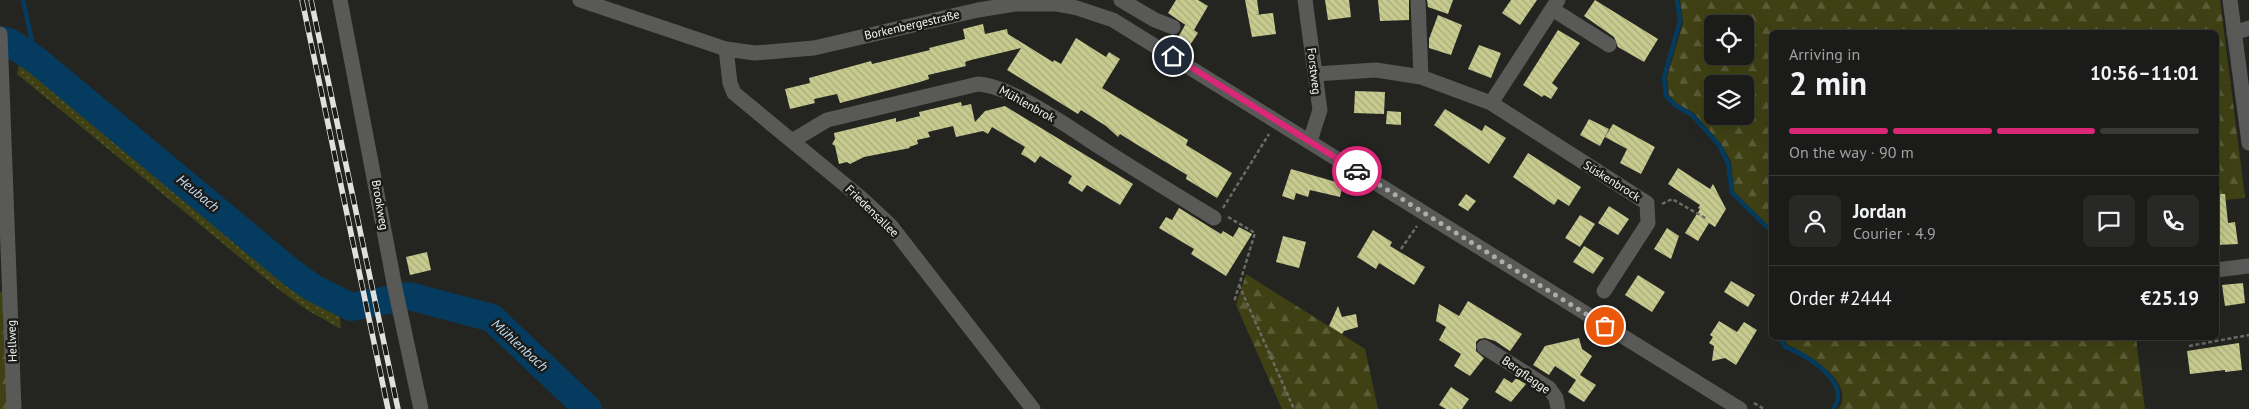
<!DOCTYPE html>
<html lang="en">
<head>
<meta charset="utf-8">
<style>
	:root { --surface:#1b1c19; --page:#282926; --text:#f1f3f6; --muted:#a0a1a2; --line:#393a38; --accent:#db2777 }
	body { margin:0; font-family:"PT Sans",sans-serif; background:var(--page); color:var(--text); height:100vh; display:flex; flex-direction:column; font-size:19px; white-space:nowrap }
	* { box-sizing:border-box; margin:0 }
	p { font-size:16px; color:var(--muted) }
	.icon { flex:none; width:28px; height:28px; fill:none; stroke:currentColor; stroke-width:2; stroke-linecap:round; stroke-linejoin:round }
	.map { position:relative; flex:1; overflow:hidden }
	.panel { position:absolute; left:1769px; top:30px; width:450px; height:310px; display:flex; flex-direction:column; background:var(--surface); border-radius:8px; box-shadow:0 5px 20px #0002,0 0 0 1px var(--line) }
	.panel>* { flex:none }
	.controls { position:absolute; left:1704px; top:15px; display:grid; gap:10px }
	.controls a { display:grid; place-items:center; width:50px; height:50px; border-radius:8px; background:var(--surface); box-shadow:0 5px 20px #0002,0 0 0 1px var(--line); font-size:25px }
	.pin { position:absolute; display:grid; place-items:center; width:42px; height:42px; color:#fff; margin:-21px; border:2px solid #fff; border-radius:50%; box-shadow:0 1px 5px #0007 }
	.courier { position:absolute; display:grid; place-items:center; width:50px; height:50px; margin:-25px; border:4px solid #db2777; border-radius:50%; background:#fff; color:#222; box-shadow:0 1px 6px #0007 }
	.overview em { font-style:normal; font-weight:700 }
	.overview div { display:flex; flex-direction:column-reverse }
	.overview { display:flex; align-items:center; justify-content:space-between; height:85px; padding:0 20px }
	h1 { font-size:32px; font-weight:700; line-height:38px }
	.bar { display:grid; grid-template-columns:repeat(4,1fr); gap:8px 5px; align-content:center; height:60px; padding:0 20px }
	.bar i { height:6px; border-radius:4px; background:var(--line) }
	.bar .on { background:var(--accent) }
	.bar p { grid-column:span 4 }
	.line { display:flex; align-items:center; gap:12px; padding:0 20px; border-top:1px solid var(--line) }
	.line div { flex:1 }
	.round { display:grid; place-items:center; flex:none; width:52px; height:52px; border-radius:8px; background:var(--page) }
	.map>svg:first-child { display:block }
	.grass { fill:url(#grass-dots) }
	.forest { fill:url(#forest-firs); fill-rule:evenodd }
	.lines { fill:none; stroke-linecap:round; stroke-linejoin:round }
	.stream { stroke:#053b5e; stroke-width:4.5 }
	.river { stroke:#053b5e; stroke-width:28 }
	.building { fill:url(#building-back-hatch) }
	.path { stroke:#6a6a67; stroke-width:2.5; stroke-dasharray:4 2.5; stroke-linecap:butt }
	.minor { stroke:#595958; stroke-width:15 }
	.rail-casing { stroke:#e0e0de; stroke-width:5.5 }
	.rail { stroke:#1b1b18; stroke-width:4; stroke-dasharray:11; stroke-linecap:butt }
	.done { stroke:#acacaa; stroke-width:5; stroke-dasharray:0 9 }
	.route { stroke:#db2777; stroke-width:6 }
	.labels { text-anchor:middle; stroke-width:5; stroke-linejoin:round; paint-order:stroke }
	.street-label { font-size:12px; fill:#f5f5f3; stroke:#1b1b18 }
	.water-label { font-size:14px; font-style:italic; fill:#c1dcf4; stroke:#1b1b18 }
</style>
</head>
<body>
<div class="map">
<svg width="2249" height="409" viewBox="0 0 2249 409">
	<defs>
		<pattern id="grass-dots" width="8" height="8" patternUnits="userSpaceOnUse" patternTransform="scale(1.25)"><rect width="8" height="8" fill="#3f4114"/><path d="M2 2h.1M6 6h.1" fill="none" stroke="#5b5d37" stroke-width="1.8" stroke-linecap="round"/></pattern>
		<pattern id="forest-firs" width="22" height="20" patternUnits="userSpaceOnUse" patternTransform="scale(1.25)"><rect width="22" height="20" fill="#3f4114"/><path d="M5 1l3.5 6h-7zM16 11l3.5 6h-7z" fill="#5b5d37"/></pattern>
		<pattern id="building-back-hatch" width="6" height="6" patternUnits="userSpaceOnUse" patternTransform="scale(1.25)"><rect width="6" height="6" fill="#c7cb8e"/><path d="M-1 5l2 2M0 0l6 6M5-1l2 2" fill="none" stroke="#a8ab7d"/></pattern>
	</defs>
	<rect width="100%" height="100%" fill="#242521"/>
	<path class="grass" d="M 21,58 L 287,279 L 339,310 L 341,329 L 307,310 L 277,288 L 17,74 Z"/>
	<path class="forest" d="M 1680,0 L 2220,0 L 2245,198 L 2216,201 L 2216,32 L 1771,32 L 1771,228 L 1734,192 L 1731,161 L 1721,144 L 1694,113 L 1676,103 L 1669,95 L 1667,77 L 1683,23 ZM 1712,24 L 1745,24 L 1745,56 L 1712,56 ZM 1712,84 L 1745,84 L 1745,116 L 1712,116 Z
		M 1246,274 L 1365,349 L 1378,409 L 1282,409 L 1236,305 Z
		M 9,287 L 12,409 L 0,409 L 0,292 Z
		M 1783,338 L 2136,338 L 2145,409 L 1838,409 C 1858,384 1807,353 1788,345 Z"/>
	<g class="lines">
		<path class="stream" d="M 23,0 L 36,60
			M 1677,0 L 1680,21 L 1664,77 L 1666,96 L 1675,105 L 1692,115 L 1719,145 L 1728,163 L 1732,193 L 1771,231
			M 1780,338 L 1785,347 C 1806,354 1853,383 1833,409"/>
		<path class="river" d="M 0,40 L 9,42 L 36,60 L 292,273 L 313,288 L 351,307 L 409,296 L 492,318 L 588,409"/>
	</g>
	<path class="building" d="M 1176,0 L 1198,0 L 1208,6 L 1194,30 L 1198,33 L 1188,48 L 1176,41 L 1185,25 L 1187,26 L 1168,13 Z
		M 1245,0 L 1257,0 L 1259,14 L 1255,15 L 1273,13 L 1276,34 L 1252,37 Z
		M 1325,0 L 1349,0 L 1351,17 L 1328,20 Z
		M 1378,0 L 1409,0 L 1409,20 L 1380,21 Z
		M 1427,0 L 1453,0 L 1448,14 L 1428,7 Z
		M 1511,0 L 1537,0 L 1520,25 L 1502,13 Z
		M 1595,0 L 1658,39 L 1644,62 L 1618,47 L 1614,37 L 1584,16 Z
		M 1438,15 L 1462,25 L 1451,55 L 1429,48 L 1429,39 Z
		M 983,24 L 985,34 L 1007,29 L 1008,34 L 1053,62 L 1054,60 L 1061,64 L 1076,38 L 1106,57 L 1109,52 L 1120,59 L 1102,88 L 1188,140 L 1186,145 L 1232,173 L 1217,198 L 1186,179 L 1187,175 L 1136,144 L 1120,134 L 1118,137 L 1106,126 L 1081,110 L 1078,114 L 1007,70 L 1021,48 L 971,60 L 965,62 L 966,66 L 928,75 L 929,79 L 920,82 L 840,103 L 837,94 L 814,99 L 815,103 L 790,109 L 785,89 L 810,83 L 809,78 L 871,61 L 872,64 L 930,50 L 929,48 L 965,39 L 963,29 Z
		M 1558,30 L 1580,43 L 1552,83 L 1558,88 L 1551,99 L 1544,95 L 1542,97 L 1523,85 Z
		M 1479,45 L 1501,53 L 1491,78 L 1468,69 Z
		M 1355,91 L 1385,92 L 1384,114 L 1354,113 Z
		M 961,102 L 962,106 L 971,104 L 975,122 L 985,111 L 1005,106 L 1133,184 L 1120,205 L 1087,185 L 1082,192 L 1068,183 L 1072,176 L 1040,156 L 1035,163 L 1028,158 L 1021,154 L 1025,147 L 992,127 L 988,134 L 983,131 L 956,137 L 953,126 L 928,132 L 930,137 L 917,140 L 918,144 L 909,147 L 910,148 L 864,157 L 850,164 L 847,162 L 839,164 L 835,146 L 832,144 L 835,139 L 834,133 L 896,118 L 896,122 L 920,116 L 919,112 Z
		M 1445,109 L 1482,131 L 1485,125 L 1506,138 L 1489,164 L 1434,125 Z
		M 1387,111 L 1401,112 L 1401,125 L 1386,124 Z
		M 1589,119 L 1609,129 L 1600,146 L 1580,135 Z
		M 1613,124 L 1655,147 L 1641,174 L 1620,163 L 1627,149 L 1605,137 Z
		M 1528,153 L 1581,187 L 1569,206 L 1558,199 L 1554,205 L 1513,177 Z
		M 1678,168 L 1710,189 L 1713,184 L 1726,209 L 1715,227 L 1709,223 L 1698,241 L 1685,233 L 1700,209 L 1698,208 L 1700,205 L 1668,184 Z
		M 1291,169 L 1343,184 L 1340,197 L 1310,190 L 1308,197 L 1296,193 L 1294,200 L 1282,196 Z
		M 1466,194 L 1476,201 L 1468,211 L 1458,205 Z
		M 2216,194 L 2225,194 L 2228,223 L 2235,222 L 2238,244 L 2216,245 Z
		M 1609,206 L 1629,219 L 1618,235 L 1598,223 Z
		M 1179,208 L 1221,234 L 1223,231 L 1233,237 L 1239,227 L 1252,234 L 1226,276 L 1191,254 L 1194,249 L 1159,228 L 1166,217 L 1172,220 Z
		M 1580,215 L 1595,224 L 1580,247 L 1565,238 Z
		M 1667,228 L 1679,236 L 1671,259 L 1654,249 Z
		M 1373,230 L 1392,242 L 1390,246 L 1425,267 L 1414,285 L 1379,263 L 1376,269 L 1357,257 Z
		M 1283,236 L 1306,242 L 1299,268 L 1276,262 Z
		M 1584,246 L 1604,258 L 1593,274 L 1573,262 Z
		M 427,252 L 431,270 L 410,275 L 406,257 Z
		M 1638,275 L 1665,292 L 1652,312 L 1625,295 Z
		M 1731,281 L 1755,295 L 1748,307 L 1724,292 Z
		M 2243,283 L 2245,303 L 2225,306 L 2222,285 Z
		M 1468,301 L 1522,334 L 1510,351 L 1495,341 L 1485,338 L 1479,339 L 1476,342 L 1476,351 L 1484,358 L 1470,376 L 1454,366 L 1461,354 L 1439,340 L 1446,327 L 1436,321 L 1439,304 L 1459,316 Z
		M 1338,306 L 1342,317 L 1356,314 L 1358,327 L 1344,331 L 1342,334 L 1329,326 Z
		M 1719,321 L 1737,332 L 1744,322 L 1757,330 L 1736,365 L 1725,358 L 1712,361 L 1714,346 L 1709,343 L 1713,337 L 1710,335 Z
		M 1579,338 L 1582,349 L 1592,356 L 1580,375 L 1596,385 L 1584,402 L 1568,392 L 1576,380 L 1555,366 L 1549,375 L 1533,365 L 1545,346 Z
		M 2239,343 L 2242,370 L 2225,372 L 2225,370 L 2190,374 L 2187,351 Z
		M 1504,378 L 1512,383 L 1516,378 L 1526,384 L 1511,402 L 1495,392 Z
		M 1451,387 L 1469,399 L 1462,409 L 1446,409 L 1439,405 Z"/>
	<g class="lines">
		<path class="path" d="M 1662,204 L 1672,199 L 1707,219
			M 1223,208 L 1269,134
			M 1228,217 L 1255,233 L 1234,302
			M 1401,249 L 1417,226
			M 1239,285 L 1294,409
			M 2189,346 L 2249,335
			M 1754,403 L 1764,409"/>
		<path class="minor" d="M 340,0 L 395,288 L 421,409
			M 580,0 L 726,49 L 755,53 L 814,48 L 978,10 L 1015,4 L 1056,4 L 1077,8 L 1113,20 L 1740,409
			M 1121,0 L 1155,20 L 1173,27
			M 1305,0 L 1320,110 L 1310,141
			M 1418,0 L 1421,77
			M 2230,0 L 2249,143
			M 1552,9 L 1609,45
			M 2234,33 L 2249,28
			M 0,34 L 14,409
			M 726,49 L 730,83 L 734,93 L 861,198 L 891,226 L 1033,409
			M 1315,74 L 1376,70 L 1421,77 L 1491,103 L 1647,203 L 1648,223 L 1604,291
			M 1491,103 L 1558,0
			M 792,141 L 827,120 L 978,84 C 1013,86 1074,131 1106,151 C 1142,174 1178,196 1214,218
			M 2216,270 L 2249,266
			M 1484,347 L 1549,388 L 1556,398 L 1558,409"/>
		<g class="rail-casing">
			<path id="rail" d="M 302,0 L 388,409
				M 311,0 L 398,409"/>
		</g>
		<use href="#rail" class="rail"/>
	</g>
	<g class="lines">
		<path class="done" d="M 1357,171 L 1605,326"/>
		<path class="route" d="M 1173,56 L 1357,171"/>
	</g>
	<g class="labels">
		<g class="street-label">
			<text transform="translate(912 25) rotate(-13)" y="4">Borkenbergestraße</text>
			<text transform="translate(1314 71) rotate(83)" y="4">Forstweg</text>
			<text transform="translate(1027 104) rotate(29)" y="4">Mühlenbrok</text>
			<text transform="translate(1612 181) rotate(32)" y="4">Süskenbrock</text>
			<text transform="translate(380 205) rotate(80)" y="4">Brookweg</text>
			<text transform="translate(872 211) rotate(44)" y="4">Friedensallee</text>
			<text transform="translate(12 341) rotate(-92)" y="4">Hellweg</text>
			<text transform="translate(1526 375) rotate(35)" y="4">Bergflagge</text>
		</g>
		<g class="water-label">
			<text transform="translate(198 193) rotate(39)" y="5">Heubach</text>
			<text transform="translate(520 345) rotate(42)" y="5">Mühlenbach</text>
		</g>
	</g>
</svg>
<div class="controls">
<a><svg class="icon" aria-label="locate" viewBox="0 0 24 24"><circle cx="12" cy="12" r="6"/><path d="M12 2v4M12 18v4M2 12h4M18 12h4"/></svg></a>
<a><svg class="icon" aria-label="layers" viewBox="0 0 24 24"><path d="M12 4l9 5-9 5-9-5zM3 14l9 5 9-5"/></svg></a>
</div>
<div class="pin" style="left:1605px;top:326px;background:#ea580c"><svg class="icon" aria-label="bag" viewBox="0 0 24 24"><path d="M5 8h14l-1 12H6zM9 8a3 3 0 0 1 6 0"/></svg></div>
<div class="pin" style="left:1173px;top:56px;background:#1f2937"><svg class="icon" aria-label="home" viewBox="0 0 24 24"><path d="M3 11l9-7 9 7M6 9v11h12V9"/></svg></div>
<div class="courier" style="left:1357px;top:171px"><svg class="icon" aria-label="car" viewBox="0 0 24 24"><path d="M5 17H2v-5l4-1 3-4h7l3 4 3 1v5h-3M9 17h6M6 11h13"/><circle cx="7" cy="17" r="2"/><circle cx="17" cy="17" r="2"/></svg></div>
<section class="panel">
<div class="overview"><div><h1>2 min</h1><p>Arriving in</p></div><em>10:56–11:01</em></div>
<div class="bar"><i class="on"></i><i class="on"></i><i class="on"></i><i></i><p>On the way · 90 m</p></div>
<div class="line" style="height:90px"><a class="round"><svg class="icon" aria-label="person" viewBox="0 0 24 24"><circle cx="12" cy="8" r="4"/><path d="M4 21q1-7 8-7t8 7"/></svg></a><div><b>Jordan</b><p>Courier · 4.9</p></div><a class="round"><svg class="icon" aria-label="chat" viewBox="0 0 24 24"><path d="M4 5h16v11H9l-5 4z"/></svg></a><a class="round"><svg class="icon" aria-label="phone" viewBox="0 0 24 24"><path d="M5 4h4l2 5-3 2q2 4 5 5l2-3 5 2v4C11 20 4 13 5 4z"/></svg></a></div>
<div class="line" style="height:65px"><div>Order #2444</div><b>€25.19</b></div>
</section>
</div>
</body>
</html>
